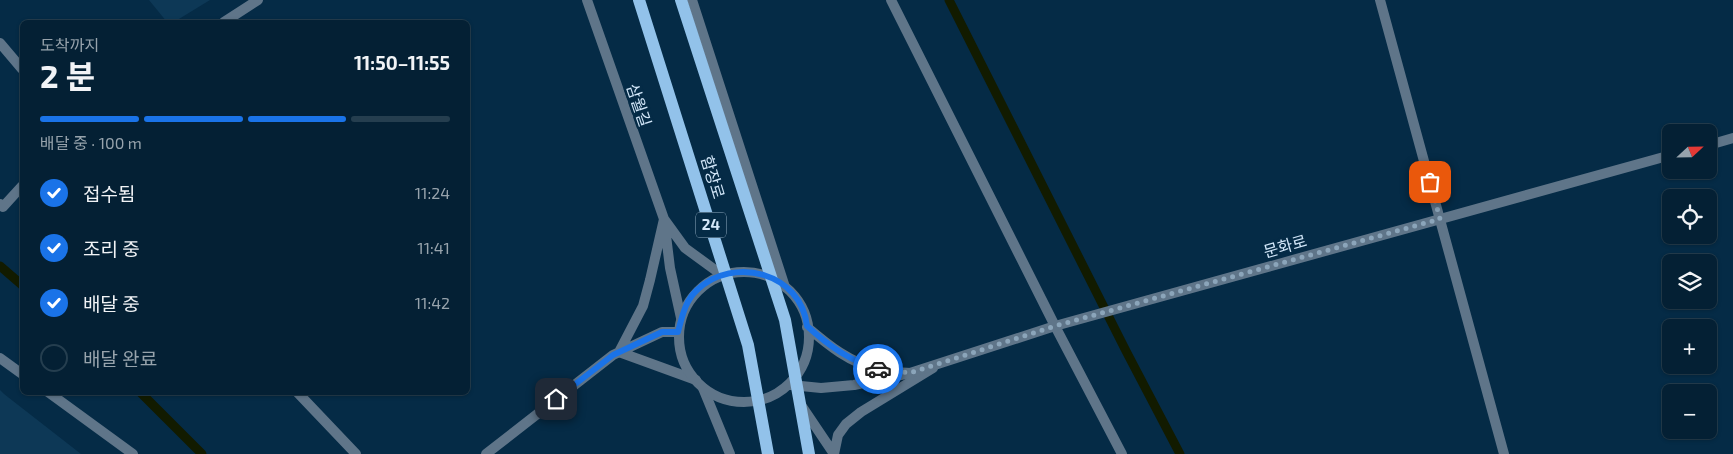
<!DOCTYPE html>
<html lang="ko">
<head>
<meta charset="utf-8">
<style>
	:root { --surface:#042034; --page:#0d283c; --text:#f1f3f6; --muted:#97a3ac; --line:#253e4f; --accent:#1a73e8 }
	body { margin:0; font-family:"Exo 2","Noto Sans KR",sans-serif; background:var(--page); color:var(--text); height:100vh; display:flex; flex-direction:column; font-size:19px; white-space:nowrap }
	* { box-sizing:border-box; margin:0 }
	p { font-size:16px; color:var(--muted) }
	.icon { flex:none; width:28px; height:28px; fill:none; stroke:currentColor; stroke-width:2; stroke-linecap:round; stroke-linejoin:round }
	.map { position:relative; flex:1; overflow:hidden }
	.sheet { position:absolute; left:20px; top:20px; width:450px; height:375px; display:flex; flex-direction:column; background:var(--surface); border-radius:8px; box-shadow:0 1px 4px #0004,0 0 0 1px var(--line) }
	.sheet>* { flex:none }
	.needle { width:32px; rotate:68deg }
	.fabs { position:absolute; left:1662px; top:124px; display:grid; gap:10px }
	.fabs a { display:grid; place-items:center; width:55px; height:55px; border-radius:8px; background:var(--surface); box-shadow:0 1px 4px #0004,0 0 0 1px var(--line); font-size:25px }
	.pin { position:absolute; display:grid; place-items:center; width:42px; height:42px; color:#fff; margin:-21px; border-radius:10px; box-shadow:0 2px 8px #0006 }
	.courier { position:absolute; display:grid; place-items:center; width:50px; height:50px; margin:-25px; border:4px solid #1a73e8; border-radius:50%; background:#fff; color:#222; box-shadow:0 1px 6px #0007 }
	.head em { font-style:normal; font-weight:700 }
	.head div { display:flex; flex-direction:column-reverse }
	.head { display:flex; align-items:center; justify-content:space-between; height:85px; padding:0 20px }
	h1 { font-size:32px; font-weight:700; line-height:38px }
	.bar { display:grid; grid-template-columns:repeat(4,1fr); gap:8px 5px; align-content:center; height:60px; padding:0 20px }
	.bar i { height:6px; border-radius:4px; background:var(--line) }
	.bar .current { background:var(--accent) }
	.bar p { grid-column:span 4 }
	ol { padding:0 20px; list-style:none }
	li { display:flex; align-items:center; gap:15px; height:55px }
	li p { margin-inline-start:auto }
	li .icon { padding:5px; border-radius:50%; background:var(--accent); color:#fff; stroke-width:4 }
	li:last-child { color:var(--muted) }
	li i { width:28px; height:28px; border:2px solid var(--line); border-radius:50% }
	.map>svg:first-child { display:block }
	.built { fill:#0d3856 }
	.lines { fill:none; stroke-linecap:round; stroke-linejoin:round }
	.stream { stroke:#121b00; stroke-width:9 }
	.service { stroke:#5f7589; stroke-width:10 }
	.minor { stroke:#5f7589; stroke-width:10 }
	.tertiary { stroke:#5f7589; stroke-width:10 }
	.primary-bridge { stroke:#92c2ea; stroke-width:12 }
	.done { stroke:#8ba5ba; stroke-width:5; stroke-dasharray:0 9 }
	.route { stroke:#1a73e8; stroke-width:6 }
	.labels { text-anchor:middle; stroke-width:5; stroke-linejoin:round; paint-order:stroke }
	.shield { fill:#052b46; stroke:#95afc3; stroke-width:1 }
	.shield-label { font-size:15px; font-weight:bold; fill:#d3e7f9 }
	.street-label { font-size:16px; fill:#d3e7f9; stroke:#052b46 }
</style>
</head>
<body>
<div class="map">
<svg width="1733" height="454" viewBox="0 0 1733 454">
	<rect width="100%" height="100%" fill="#052b46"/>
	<path class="built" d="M 149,0 L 210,0 L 174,22 L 167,22 Z
		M 0,390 L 4,394 L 81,454 L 0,454 Z"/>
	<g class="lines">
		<path class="stream" d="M 949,0 L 1126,351 L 1180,454
			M 0,266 L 22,285
			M 140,392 L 202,454"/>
		<path class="service" d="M 0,358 L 22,374
			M 48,392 L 133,454"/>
		<path class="minor" d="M 587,0 L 664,219 L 650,280 L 643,306 L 619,352 L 696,380
			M 692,0 L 785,287
			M 891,0 L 1055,326 L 1122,454
			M 1380,0 L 1504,454
			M 224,22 L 258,0
			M 0,43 L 22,69
			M 0,204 L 3,207 L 22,186
			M 681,318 L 670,268 L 664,219 L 685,248 L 722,275
			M 703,388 L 730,454
			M 297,392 L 356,454
			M 801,405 L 834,454
			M 486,454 L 613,355 L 662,332 L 678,332
			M 834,454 L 838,435 L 846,424 L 861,412 L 933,368"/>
		<path class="tertiary" d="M 1709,145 L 1733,138
			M679 337a65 65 0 1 1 130 0a65 65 0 1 1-130 0Z
			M 910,373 L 1055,326 L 1671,155
			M 791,385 L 821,388 L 854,385 L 910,373 C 899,372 888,372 878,369 C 850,363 828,345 807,327"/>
		<path class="primary-bridge" d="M 639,0 L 748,345 L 768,454
			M 681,0 L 785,320 L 809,454"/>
	</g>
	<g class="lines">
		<path class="done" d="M 878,369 L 910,373 L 1055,326 L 1440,219 L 1430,182"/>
		<path class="route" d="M 556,399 L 613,355 L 662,332 L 678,332 C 682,317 685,301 697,290 C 734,255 801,273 807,326 C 829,346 850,361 878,369"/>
	</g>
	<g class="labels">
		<rect class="shield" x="696" y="212.5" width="30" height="25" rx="4"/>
		<g class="shield-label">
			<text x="711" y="230">24</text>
		</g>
		<g class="street-label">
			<text transform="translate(639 105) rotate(71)" y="6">삼월길</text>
			<text transform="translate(713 177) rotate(73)" y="6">함장로</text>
			<text transform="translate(1285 246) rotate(-16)" y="6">문화로</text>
		</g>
	</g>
</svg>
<div class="fabs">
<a><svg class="needle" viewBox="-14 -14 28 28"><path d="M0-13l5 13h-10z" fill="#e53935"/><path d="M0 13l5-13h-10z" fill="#97a3ac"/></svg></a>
<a><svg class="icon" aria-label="locate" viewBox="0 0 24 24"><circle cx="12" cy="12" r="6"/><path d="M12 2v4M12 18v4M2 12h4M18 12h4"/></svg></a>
<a><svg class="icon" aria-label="layers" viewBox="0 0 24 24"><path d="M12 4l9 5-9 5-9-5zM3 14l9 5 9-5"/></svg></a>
<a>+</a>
<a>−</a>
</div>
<div class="pin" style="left:1430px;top:182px;background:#ea580c"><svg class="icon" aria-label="bag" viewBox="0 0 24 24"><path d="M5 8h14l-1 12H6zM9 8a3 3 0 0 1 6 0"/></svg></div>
<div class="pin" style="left:556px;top:399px;background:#1f2937"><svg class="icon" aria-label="home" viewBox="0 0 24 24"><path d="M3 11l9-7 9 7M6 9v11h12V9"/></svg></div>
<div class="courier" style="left:878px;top:369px"><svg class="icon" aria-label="car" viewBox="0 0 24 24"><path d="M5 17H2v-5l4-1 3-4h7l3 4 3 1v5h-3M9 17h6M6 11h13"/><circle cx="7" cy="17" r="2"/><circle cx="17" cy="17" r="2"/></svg></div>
<section class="sheet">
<div class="head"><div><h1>2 분</h1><p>도착까지</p></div><em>11:50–11:55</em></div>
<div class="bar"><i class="current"></i><i class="current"></i><i class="current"></i><i></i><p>배달 중 · 100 m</p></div>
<ol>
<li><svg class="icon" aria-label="check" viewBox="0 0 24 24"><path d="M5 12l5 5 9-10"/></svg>접수됨<p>11:24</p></li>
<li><svg class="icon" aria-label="check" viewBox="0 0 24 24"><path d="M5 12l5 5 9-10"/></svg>조리 중<p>11:41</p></li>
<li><svg class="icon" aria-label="check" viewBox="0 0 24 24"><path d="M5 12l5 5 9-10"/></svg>배달 중<p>11:42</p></li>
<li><i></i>배달 완료</li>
</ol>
</section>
</div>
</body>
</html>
